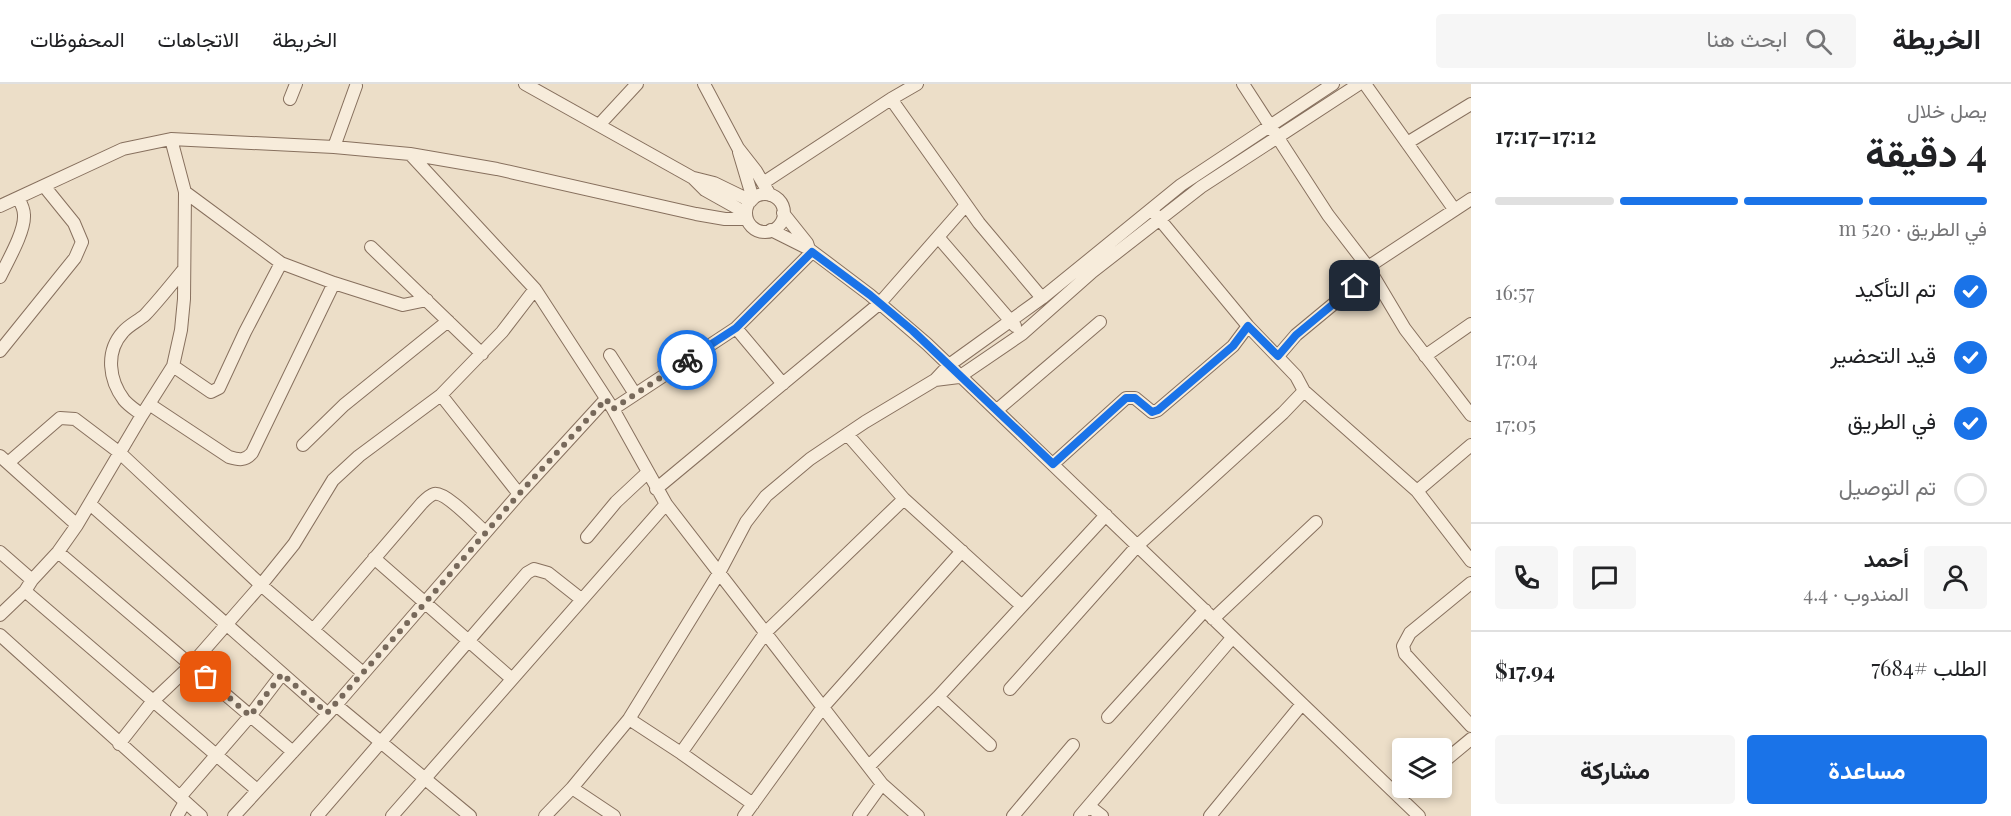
<!DOCTYPE html>
<html lang="ar">
<head>
<meta charset="utf-8">
<style>
	:root { --surface:#fff; --page:#f6f6f6; --text:#202124; --muted:#757577; --line:#e0e0e0; --accent:#1a73e8 }
	body { margin:0; font-family:"Playfair Display",Vazirmatn,serif; background:var(--page); color:var(--text); direction:rtl; height:100vh; display:flex; flex-direction:column; font-size:22px; white-space:nowrap }
	* { box-sizing:border-box; margin:0 }
	p { font-size:20px; color:var(--muted) }
	.icon { flex:none; width:33px; height:33px; fill:none; stroke:currentColor; stroke-width:2; stroke-linecap:round; stroke-linejoin:round }
	.map { position:relative; flex:1; overflow:hidden; direction:ltr }
	.details { display:flex; flex-direction:column; background:var(--surface); width:540px }
	.details>* { flex:none }
	.buttons { position:absolute; left:1392px; top:654px; display:grid; gap:12px }
	.buttons a { display:grid; place-items:center; width:60px; height:60px; border-radius:6px; background:var(--surface); box-shadow:0 3px 9px #0003; font-size:30px }
	.pin { position:absolute; display:grid; place-items:center; width:51px; height:51px; color:#fff; margin:-26px; border-radius:12px; box-shadow:0 3px 9px #0006 }
	.courier { position:absolute; display:grid; place-items:center; width:60px; height:60px; margin:-30px; border:4px solid #1a73e8; border-radius:50%; background:#fff; color:#222; box-shadow:0 2px 8px #0007 }
	.head em { font-style:normal; font-weight:700 }
	.head div { display:flex; flex-direction:column-reverse }
	.head { display:flex; align-items:center; justify-content:space-between; height:102px; padding:0 24px }
	h1 { font-size:39px; font-weight:700; line-height:45px }
	.bar { display:grid; grid-template-columns:repeat(4,1fr); gap:9px 6px; align-content:center; height:72px; padding:0 24px }
	.bar i { height:8px; border-radius:4px; background:var(--line) }
	.bar .selected { background:var(--accent) }
	.bar p { grid-column:span 4 }
	.line { display:flex; align-items:center; gap:15px; padding:0 24px; border-top:2px solid var(--line) }
	.line div { flex:1 }
	.round { display:grid; place-items:center; flex:none; width:63px; height:63px; border-radius:6px; background:var(--page) }
	ol { padding:0 24px; list-style:none }
	li { display:flex; align-items:center; gap:18px; height:66px }
	li p { margin-inline-start:auto }
	li .icon { padding:6px; border-radius:50%; background:var(--accent); color:#fff; stroke-width:4 }
	li:last-child { color:var(--muted) }
	li i { width:33px; height:33px; border:3px solid var(--line); border-radius:50% }
	.primary-button { display:flex; gap:12px; margin-top:auto; padding:12px 24px }
	.primary-button a { flex:1; height:69px; border-radius:6px; background:var(--accent); color:#fff; font-size:24px; font-weight:700; line-height:69px; text-align:center }
	.primary-button a+a { background:var(--page); color:var(--text) }
	header { display:flex; align-items:center; gap:36px; box-sizing:border-box; height:84px; padding:0 30px; background:var(--surface); border-bottom:2px solid var(--line) }
	header strong { font-size:28px }
	nav { display:flex; gap:33px; margin-inline-start:auto; font-size:21px }
	.search { width:420px; height:54px; background:var(--page); display:flex; align-items:center; gap:15px; box-sizing:border-box; padding:0 21px; border-radius:6px; color:var(--muted); font-size:22px }
	main { display:flex; flex:1; min-height:0 }
	.map>svg:first-child { display:block }
	.lines { fill:none; stroke-linecap:round; stroke-linejoin:round }
	.minor-casing { stroke:#87705e; stroke-width:14 }
	.minor { stroke:#f7ecdb; stroke-width:12 }
	.done { stroke:#77695b; stroke-width:6; stroke-dasharray:0 10.8 }
	.route { stroke:#1a73e8; stroke-width:8 }
</style>
</head>
<body>
<header>
<strong>الخريطة</strong>
<div class="search"><svg class="icon" aria-label="search" viewBox="0 0 24 24"><circle cx="10" cy="10" r="6"/><path d="M15 15l6 6"/></svg>ابحث هنا</div>
<nav><a>الخريطة</a><a>الاتجاهات</a><a>المحفوظات</a></nav>
</header>
<main>
<section class="details">
<div class="head"><div><h1>4 دقيقة</h1><p>يصل خلال</p></div><em>17:12–17:17</em></div>
<div class="bar"><i class="selected"></i><i class="selected"></i><i class="selected"></i><i></i><p>في الطريق · 520 m</p></div>
<ol>
<li><svg class="icon" aria-label="check" viewBox="0 0 24 24"><path d="M5 12l5 5 9-10"/></svg>تم التأكيد<p>16:57</p></li>
<li><svg class="icon" aria-label="check" viewBox="0 0 24 24"><path d="M5 12l5 5 9-10"/></svg>قيد التحضير<p>17:04</p></li>
<li><svg class="icon" aria-label="check" viewBox="0 0 24 24"><path d="M5 12l5 5 9-10"/></svg>في الطريق<p>17:05</p></li>
<li><i></i>تم التوصيل</li>
</ol>
<div class="line" style="height:108px"><a class="round"><svg class="icon" aria-label="person" viewBox="0 0 24 24"><circle cx="12" cy="8" r="4"/><path d="M4 21q1-7 8-7t8 7"/></svg></a><div><b>أحمد</b><p>المندوب · 4.4</p></div><a class="round"><svg class="icon" aria-label="chat" viewBox="0 0 24 24"><path d="M4 5h16v11H9l-5 4z"/></svg></a><a class="round"><svg class="icon" aria-label="phone" viewBox="0 0 24 24"><path d="M5 4h4l2 5-3 2q2 4 5 5l2-3 5 2v4C11 20 4 13 5 4z"/></svg></a></div>
<div class="line" style="height:78px"><div>الطلب #7684</div><b>$17.94</b></div>
<div class="primary-button"><a>مساعدة</a><a>مشاركة</a></div>
</section>
<div class="map">
<svg width="1471" height="732" viewBox="0 0 1471 732">
	<rect width="100%" height="100%" fill="#ecdec8"/>
	<g class="lines">
		<g class="minor-casing">
			<path id="minor" d="M 525,0 L 693,94 L 705,106 L 746,129
				M 704,0 L 738,64 L 756,87 L 770,111
				M 1243,0 L 1328,131 L 1368,183 L 1405,245 L 1471,331
				M 1365,0 L 1454,125
				M 290,15 L 296,0
				M 891,15 L 917,0
				M 599,41 L 637,0
				M 1407,59 L 1471,20
				M 334,63 L 356,2
				M 739,68 L 753,115
				M 410,70 L 535,205 L 613,325 L 666,420 L 882,700 L 918,732
				M 694,94 L 714,99 L 751,117
				M 763,99 L 891,15 L 979,139 L 1042,214
				M 185,108 L 281,179 L 334,199 L 403,221 L 427,216
				M746 129a19 19 0 1 1 38 0a19 19 0 1 1-38 0Z
				M 0,122 L 123,65 L 171,55 L 334,63 L 410,70 L 497,85 L 696,130 L 725,135 L 747,135
				M 783,129 L 807,159 L 809,165
				M 1156,131 L 1248,242 L 1296,292 L 1304,307 L 1417,407 L 1471,477
				M 771,146 L 809,165 L 870,211 L 927,260 L 1419,732
				M 938,153 L 1015,242
				M 371,163 L 482,270
				M 1368,183 L 1471,115
				M 0,193 C 7,178 25,148 24,131 C 24,125 21,119 18,114
				M 736,244 L 783,300
				M 0,267 L 75,174 L 82,158 L 74,139 L 44,102
				M 610,271 L 635,310
				M 1278,272 L 1296,251 L 1371,189
				M 1425,272 L 1471,240
				M 173,282 L 211,308 L 219,304 L 245,248 L 281,179
				M 935,296 L 959,293 L 1022,250 L 1092,188 L 1201,103 L 1359,0
				M 441,311 L 519,410
				M 149,320 L 229,373 C 239,376 245,377 252,369 L 334,199
				M 613,325 L 736,244 L 812,168
				M 997,326 L 1100,238
				M 142,331 C 136,326 129,322 124,316 C 109,296 105,268 123,248 C 129,241 138,237 145,231 C 159,216 171,201 184,185
				M 847,350 L 904,415 L 1022,522
				M 303,361 L 344,321 L 448,237
				M 0,372 L 77,441
				M 8,379 L 60,334 L 75,335 L 120,369 L 261,501 L 363,589
				M 1053,380 L 1126,314 L 1135,314 L 1152,328 L 1158,326 L 1233,262 L 1248,242
				M 656,405 L 880,219 L 966,121
				M 1417,407 L 1471,361
				M 90,420 L 327,629
				M 587,453 L 616,418 L 647,389
				M 0,468 L 32,496
				M 58,468 L 293,668
				M 374,474 L 512,595
				M 1471,499 L 1410,549 L 1403,562 L 1405,570 L 1471,642
				M 25,507 L 257,706
				M 0,531 L 25,507 L 32,496 L 58,468 L 77,441 L 142,331 L 173,282 L 181,246 L 184,215 L 185,108 L 171,55
				M 1213,535 L 1316,438
				M 313,546 L 422,419 C 425,416 430,411 434,410 C 445,407 476,440 485,448
				M 0,551 L 201,732
				M 1010,605 L 1138,461 L 1283,329 L 1304,307
				M 938,613 L 990,661
				M 336,621 L 470,732
				M 1108,633 L 1205,526
				M 629,635 L 681,669 L 753,720
				M 119,660 L 152,618 L 191,581 L 261,501 L 294,460 L 333,396 L 359,372 L 441,311 L 502,248 L 535,205
				M 681,669 L 766,548 L 904,415
				M 1442,679 L 1471,655
				M 869,682 L 938,613 L 1106,431
				M 572,704 L 614,732
				M 180,713 L 250,632 L 282,590
				M 1400,714 L 1412,704
				M 1089,722 L 1102,732
				M 177,732 L 185,718
				M 234,732 L 336,621 L 519,410 L 606,315
				M 317,732 L 527,489 L 534,485 L 548,489 L 581,515
				M 392,732 L 666,420
				M 545,732 L 572,704 L 629,635 L 719,489 L 746,438 L 766,412 L 810,375 L 865,338 L 935,296 L 949,281 L 1042,214 L 1181,101 L 1333,0
				M 744,732 L 823,623 L 962,467
				M 859,732 L 882,700
				M 1013,732 L 1073,661
				M 1080,732 L 1232,554
				M 1210,732 L 1302,620"/>
		</g>
		<use href="#minor" class="minor"/>
	</g>
	<g class="lines">
		<path class="done" d="M 206,593 L 250,632 L 282,590 L 327,629 L 425,519 L 519,410 L 606,315 L 613,325 L 687,276"/>
		<path class="route" d="M 687,276 L 736,244 L 812,168 L 870,211 L 913,247 L 1053,380 L 1126,314 L 1135,314 L 1152,328 L 1158,326 L 1233,262 L 1248,242 L 1278,272 L 1296,251 L 1355,202"/>
	</g>
</svg>
<div class="buttons">
<a><svg class="icon" aria-label="layers" viewBox="0 0 24 24"><path d="M12 4l9 5-9 5-9-5zM3 14l9 5 9-5"/></svg></a>
</div>
<div class="pin" style="left:206px;top:593px;background:#ea580c"><svg class="icon" aria-label="bag" viewBox="0 0 24 24"><path d="M5 8h14l-1 12H6zM9 8a3 3 0 0 1 6 0"/></svg></div>
<div class="pin" style="left:1355px;top:202px;background:#1f2937"><svg class="icon" aria-label="home" viewBox="0 0 24 24"><path d="M3 11l9-7 9 7M6 9v11h12V9"/></svg></div>
<div class="courier" style="left:687px;top:276px"><svg class="icon" aria-label="bike" viewBox="0 0 24 24"><circle cx="6" cy="16" r="4"/><circle cx="18" cy="16" r="4"/><path d="M6 16l4-8h5l3 8M10 8l3 8H6M13 5h3"/></svg></div>
</div>
</main>
</body>
</html>
